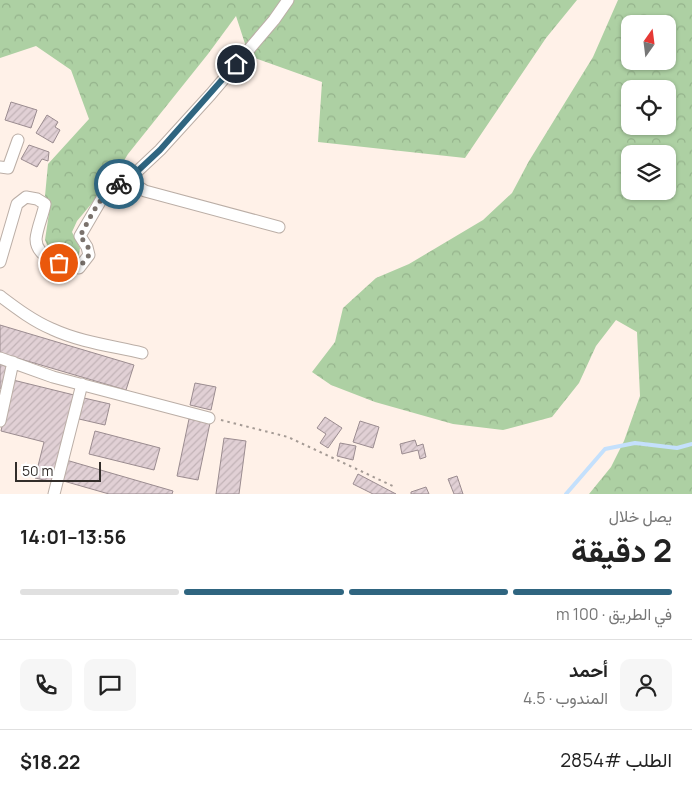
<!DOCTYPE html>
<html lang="ar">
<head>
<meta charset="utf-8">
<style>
	:root { --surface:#fff; --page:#f6f6f6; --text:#222; --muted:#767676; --line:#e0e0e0; --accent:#2f6580 }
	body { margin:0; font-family:Manrope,Vazirmatn,sans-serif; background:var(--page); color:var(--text); direction:rtl; height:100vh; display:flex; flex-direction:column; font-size:19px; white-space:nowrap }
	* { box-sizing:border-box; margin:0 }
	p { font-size:16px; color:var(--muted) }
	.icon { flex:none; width:28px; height:28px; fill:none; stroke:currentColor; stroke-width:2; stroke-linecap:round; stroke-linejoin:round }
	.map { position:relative; height:494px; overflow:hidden; direction:ltr }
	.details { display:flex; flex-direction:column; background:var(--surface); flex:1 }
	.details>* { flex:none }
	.needle { width:32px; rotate:14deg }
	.fabs { position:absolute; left:621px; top:15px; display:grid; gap:10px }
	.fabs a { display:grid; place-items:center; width:55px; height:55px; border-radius:10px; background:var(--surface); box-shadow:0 1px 4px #0004; font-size:25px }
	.scale { position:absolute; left:15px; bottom:12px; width:86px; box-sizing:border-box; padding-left:5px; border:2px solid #322d2a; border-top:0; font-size:14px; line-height:18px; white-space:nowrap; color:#322d2a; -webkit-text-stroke:4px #fff; paint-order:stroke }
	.pin { position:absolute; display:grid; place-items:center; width:42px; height:42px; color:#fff; margin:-21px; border:2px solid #fff; border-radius:50%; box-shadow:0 1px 5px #0007 }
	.courier { position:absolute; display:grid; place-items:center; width:50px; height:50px; margin:-25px; border:4px solid #2f6580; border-radius:50%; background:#fff; color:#222; box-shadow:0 1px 6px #0007 }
	.summary em { font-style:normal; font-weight:700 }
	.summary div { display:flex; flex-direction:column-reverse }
	.summary { display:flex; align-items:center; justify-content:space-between; height:85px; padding:0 20px }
	h1 { font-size:32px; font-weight:700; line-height:38px }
	.bar { display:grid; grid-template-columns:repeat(4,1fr); gap:8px 5px; align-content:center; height:60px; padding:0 20px }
	.bar i { height:6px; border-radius:4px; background:var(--line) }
	.bar .on { background:var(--accent) }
	.bar p { grid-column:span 4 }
	.line { display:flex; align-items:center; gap:12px; padding:0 20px; border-top:1px solid var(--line) }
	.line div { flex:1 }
	.round { display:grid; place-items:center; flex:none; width:52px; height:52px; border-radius:10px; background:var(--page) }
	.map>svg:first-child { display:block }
	.forest { fill:url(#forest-crowns); fill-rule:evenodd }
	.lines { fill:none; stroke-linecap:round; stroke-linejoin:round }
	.stream { stroke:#c4e0fc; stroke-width:4 }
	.building { fill:url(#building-hatch); stroke:#9b8c90 }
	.minor-casing { stroke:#bbaea6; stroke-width:13 }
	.path { stroke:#a59b95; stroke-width:2; stroke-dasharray:2.5 4; stroke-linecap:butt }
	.minor { stroke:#fff; stroke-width:11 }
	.done { stroke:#7a726c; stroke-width:5; stroke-dasharray:0 9 }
	.route { stroke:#2f6580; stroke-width:6 }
</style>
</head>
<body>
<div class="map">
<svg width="692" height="494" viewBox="0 0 692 494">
	<defs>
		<pattern id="forest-crowns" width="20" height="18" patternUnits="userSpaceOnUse" patternTransform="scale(1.25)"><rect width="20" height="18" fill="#add0a3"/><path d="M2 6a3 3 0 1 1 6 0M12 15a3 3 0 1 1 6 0" fill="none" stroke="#95b38c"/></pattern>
		<pattern id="building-hatch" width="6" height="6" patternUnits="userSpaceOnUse" patternTransform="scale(1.25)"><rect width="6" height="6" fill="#e1d0d5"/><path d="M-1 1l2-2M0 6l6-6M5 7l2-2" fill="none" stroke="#c2b3b7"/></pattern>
	</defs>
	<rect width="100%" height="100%" fill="#fff1e8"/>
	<path class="forest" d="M 0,0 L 577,0 L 546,38 L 465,158 L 318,142 L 322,82 L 249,56 L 236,16 L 208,54 L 128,154 L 114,177 L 77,221 L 72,232 L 80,248 L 78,261 L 60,260 L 50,252 L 45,240 L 50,206 L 45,196 L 48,164 L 89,119 L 71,70 L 36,46 L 0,58 Z
		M 618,0 L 692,0 L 692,494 L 589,494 L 611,467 L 624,441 L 640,396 L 637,332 L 616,320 L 596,346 L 579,383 L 552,417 L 503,430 L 453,424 L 375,402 L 331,385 L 312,372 L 335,342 L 343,308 L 376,278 L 409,264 L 483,220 L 512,193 L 529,161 L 593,57 ZM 630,24 L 668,24 L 668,61 L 630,61 ZM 630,89 L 668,89 L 668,126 L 630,126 ZM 630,154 L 668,154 L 668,191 L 630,191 Z"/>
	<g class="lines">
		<path class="stream" d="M 566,494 L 605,449 L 635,443 L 677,448 L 692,444"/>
	</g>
	<path class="building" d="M 11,102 L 37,110 L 31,128 L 5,120 Z
		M 47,115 L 58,122 L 55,127 L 60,130 L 53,143 L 36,133 Z
		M 29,145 L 49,152 L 48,161 L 42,159 L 37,167 L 21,159 Z
		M 0,325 L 134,365 L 126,390 L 0,353 Z
		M 0,364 L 8,367 L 2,389 L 0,388 Z
		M 13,380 L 74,395 L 53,482 L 35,478 L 44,442 L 1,431 Z
		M 195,383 L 216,387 L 211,410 L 190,405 Z
		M 84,398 L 110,404 L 105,425 L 79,419 Z
		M 325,417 L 342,428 L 328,448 L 320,443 L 326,434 L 317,428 Z
		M 189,419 L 210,423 L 198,480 L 177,476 Z
		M 360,421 L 379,427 L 373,448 L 353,442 Z
		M 95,431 L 160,448 L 154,470 L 89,454 Z
		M 224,438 L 246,441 L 239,494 L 216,494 Z
		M 415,440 L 417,446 L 423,444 L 426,457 L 420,459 L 418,450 L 402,454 L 400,444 Z
		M 340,443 L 356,446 L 353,460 L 337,456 Z
		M 66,460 L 173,491 L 172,494 L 109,494 L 60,480 Z
		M 358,474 L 396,494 L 373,494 L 353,484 Z
		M 457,476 L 463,494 L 454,494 L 448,479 Z
		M 426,487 L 429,494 L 411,494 L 411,492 Z"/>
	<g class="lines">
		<g class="minor-casing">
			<path id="minor" d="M 0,167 L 8,168 L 18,140
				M 128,180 L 145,191 L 279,227
				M 0,262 L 17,204 L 26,197 L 37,199 L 45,204 C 43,215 37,228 36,239 C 36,258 64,267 79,268 L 89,255 L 87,247 L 80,236 L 101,200 L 115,186 L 128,180 L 160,150 L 211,94 L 274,20 L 288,0
				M 0,296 C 16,308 33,321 52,329 C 80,342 112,346 142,353
				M 0,358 L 53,377 L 209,418
				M 0,421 L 13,362
				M 54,494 L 82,384"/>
		</g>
		<path class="path" d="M 221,420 L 288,437 L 395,487"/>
		<use href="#minor" class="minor"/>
	</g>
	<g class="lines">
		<path class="done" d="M 59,263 L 71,267 L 79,268 L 89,255 L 88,247 L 80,236 C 90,219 100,193 119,184"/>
		<path class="route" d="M 119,184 L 128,180 L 160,150 L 236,64"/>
	</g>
</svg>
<div class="fabs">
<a><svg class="needle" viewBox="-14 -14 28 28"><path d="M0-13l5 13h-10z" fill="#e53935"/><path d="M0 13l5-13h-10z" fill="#767676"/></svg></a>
<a><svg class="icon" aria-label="locate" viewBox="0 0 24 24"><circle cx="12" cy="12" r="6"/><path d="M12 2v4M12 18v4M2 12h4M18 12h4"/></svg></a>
<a><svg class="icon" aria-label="layers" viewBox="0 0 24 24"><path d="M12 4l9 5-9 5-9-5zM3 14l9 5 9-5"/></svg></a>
</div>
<div class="scale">50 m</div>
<div class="pin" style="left:59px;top:263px;background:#ea580c"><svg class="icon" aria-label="bag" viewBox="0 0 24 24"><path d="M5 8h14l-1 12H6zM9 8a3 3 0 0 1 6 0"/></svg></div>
<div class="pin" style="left:236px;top:64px;background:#1f2937"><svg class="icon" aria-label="home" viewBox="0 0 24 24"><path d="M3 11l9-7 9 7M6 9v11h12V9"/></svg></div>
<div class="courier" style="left:119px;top:184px"><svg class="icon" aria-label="bike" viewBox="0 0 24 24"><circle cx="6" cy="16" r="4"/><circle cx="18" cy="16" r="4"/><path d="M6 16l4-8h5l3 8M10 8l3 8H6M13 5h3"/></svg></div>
</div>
<section class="details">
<div class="summary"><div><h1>2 دقيقة</h1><p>يصل خلال</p></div><em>13:56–14:01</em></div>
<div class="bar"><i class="on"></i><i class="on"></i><i class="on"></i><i></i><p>في الطريق · 100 m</p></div>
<div class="line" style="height:90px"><a class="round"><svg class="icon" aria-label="person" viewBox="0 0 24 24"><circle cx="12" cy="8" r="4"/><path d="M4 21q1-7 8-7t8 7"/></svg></a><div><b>أحمد</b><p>المندوب · 4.5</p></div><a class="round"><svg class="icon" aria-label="chat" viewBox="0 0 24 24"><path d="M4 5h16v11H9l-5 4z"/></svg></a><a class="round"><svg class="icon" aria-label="phone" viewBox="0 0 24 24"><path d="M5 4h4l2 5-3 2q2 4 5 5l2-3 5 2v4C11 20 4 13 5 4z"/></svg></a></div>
<div class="line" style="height:65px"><div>الطلب #2854</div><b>$18.22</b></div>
</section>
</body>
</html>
